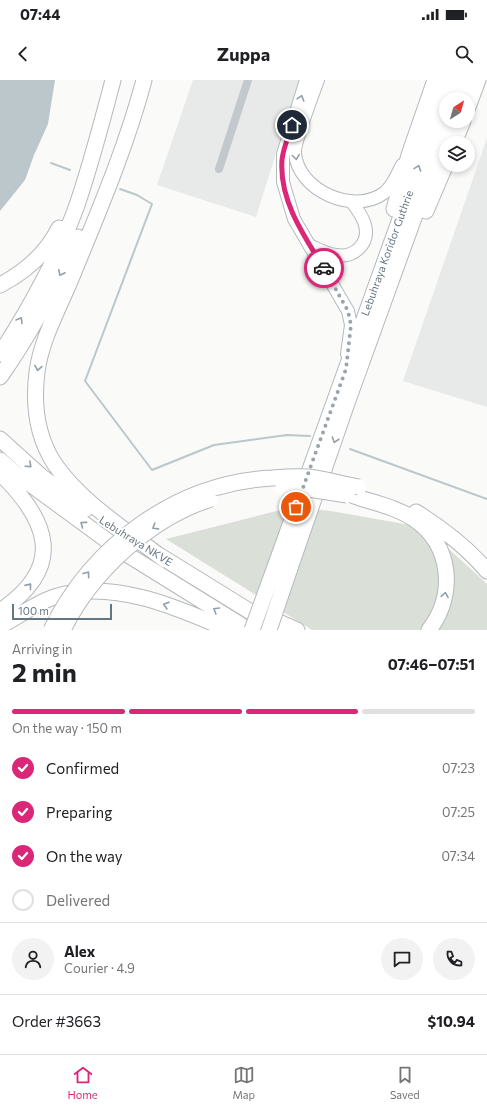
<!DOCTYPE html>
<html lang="en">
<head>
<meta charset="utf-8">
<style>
	:root { --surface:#fff; --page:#f2f2f2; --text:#202124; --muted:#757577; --line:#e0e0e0; --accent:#db2777 }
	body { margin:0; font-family:Commissioner,sans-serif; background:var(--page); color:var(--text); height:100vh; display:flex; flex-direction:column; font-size:15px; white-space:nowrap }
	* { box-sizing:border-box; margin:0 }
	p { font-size:13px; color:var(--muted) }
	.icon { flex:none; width:22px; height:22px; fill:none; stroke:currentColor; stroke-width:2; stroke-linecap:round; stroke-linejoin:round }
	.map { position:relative; height:550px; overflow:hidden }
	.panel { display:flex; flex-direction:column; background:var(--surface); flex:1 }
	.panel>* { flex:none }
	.needle { width:26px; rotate:37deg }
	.tools { position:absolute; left:439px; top:12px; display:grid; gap:8px }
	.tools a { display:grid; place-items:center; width:36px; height:36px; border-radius:50%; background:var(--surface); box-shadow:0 2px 6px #0003; font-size:20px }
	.scale { position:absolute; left:12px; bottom:10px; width:100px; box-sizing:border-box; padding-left:4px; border:2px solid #657683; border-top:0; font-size:11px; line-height:14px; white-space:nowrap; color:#657683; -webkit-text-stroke:3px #fff; paint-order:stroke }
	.pin { position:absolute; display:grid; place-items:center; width:34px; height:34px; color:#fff; margin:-17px; border:2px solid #fff; border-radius:50%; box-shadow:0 1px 4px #0007 }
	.courier { position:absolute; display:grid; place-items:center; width:40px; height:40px; margin:-20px; border:3px solid #db2777; border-radius:50%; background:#fff; color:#222; box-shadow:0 1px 5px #0007 }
	.head em { font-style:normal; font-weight:700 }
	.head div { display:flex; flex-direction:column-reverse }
	.head { display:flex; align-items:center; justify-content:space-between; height:68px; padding:0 12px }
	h1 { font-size:26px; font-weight:700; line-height:30px }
	.bar { display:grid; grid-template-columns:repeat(4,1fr); gap:6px 4px; align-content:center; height:48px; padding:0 12px }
	.bar i { height:5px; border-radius:3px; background:var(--line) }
	.bar .on { background:var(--accent) }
	.bar p { grid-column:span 4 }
	.line { display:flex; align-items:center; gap:10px; padding:0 12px; border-top:1px solid var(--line) }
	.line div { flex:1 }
	.round { display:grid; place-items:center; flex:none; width:42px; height:42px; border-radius:21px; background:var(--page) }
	ol { padding:0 12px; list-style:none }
	li { display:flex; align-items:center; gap:12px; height:44px }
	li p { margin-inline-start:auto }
	li .icon { padding:4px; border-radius:50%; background:var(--accent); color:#fff; stroke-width:4 }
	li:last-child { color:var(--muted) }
	li i { width:22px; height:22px; border:2px solid var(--line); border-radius:50% }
	.status { display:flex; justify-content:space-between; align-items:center; height:28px; padding:0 20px; background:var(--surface); direction:ltr }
	.status svg { height:11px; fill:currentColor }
	header { display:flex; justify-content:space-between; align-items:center; height:52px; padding:0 12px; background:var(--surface); font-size:18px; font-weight:700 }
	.dock { display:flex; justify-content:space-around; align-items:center; height:56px; border-top:1px solid var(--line); background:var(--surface); font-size:11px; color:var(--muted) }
	.dock a { display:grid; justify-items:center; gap:2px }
	.dock .on { color:var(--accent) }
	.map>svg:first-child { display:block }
	.built { fill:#e8e9e9 }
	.green { fill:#dadfd7 }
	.water { fill:#bbc7cb }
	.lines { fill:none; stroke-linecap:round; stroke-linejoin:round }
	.stream { stroke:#bbc7cb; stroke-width:2 }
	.secondary-casing { stroke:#b3babf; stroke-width:14 }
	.highway-casing { stroke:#b4b9bd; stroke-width:17 }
	.street { stroke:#c3c8cc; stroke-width:8 }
	.secondary { stroke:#fff; stroke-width:12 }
	.highway { stroke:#fff; stroke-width:15 }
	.highway-bridge-casing { stroke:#b4b9bd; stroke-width:17; stroke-linecap:butt }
	.highway-bridge { stroke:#fff; stroke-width:15 }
	.oneway { stroke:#939fa8 }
	.done { stroke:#99a4ac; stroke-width:4; stroke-dasharray:0 7.2 }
	.route { stroke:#db2777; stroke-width:5 }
	.labels { text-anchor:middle; stroke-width:4; stroke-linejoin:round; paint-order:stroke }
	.street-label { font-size:11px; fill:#657683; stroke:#fff }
</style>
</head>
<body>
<div class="status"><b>07:44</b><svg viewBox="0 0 49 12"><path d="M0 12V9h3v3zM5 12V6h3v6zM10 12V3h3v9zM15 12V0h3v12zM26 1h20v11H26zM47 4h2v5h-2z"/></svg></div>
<header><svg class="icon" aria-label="back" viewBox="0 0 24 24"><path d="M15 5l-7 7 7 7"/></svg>Zuppa<svg class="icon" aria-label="search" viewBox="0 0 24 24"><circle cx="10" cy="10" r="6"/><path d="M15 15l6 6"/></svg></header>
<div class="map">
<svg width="487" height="550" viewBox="0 0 487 550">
	<rect width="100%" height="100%" fill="#fafaf8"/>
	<path class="built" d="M 193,0 L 299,0 L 256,137 L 157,105 Z
		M 487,58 L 487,327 L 403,301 Z"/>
	<path class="green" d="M 292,427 L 331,431 L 410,445 L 450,470 L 487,504 L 487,550 L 312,550 L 166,459 Z"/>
	<path class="water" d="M 0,0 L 55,0 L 48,44 L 34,75 L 25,100 L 0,131 Z"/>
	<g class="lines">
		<path class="stream" d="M 51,83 L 70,90
			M 120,109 L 137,115 L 152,124 L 85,301 L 152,390 L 214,365 L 287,355 L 310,356
			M 350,369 L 487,419"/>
		<g class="secondary-casing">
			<path id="secondary" d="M 306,0 L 283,74 L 283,102 L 294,139 L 348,231 L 351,245 L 347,274
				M 318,0 C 313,14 294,63 295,73 C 298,111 354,135 384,113 C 393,106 397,94 402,85
				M 309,165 C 318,169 327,174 336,175 C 354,178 370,164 365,145 C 363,136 356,128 351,121"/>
		</g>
		<g class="highway-casing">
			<path id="highway" d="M 144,0 C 126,68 98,133 71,199 C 59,228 41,260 37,292 C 33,323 37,356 54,383 C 80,422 129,452 165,480
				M 457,19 L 465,0
				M 468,27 L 478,0
				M 454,63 L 463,41
				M 394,129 L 409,75 L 435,0
				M 426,131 L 446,84
				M 0,205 C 25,192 46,174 59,148
				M 0,274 C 28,232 60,173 77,125 C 91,84 102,42 113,0
				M 0,297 C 31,253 56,206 78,157
				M 0,359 L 41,396 L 86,429
				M 0,380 L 15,393 L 120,470 L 249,550
				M 0,393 C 49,441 66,487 0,531
				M 354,416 C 374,423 396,427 414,439 C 452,465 456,515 429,550
				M 416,432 C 443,449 467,467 487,491
				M 157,474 L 280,550
				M 276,484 L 450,0
				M 289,491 L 347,323 L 449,41
				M 272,539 L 297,550
				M 0,546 C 18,537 34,524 54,517 C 110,498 177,527 229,550"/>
		</g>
		<path class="street" d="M 219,89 L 248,0"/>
		<use href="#secondary" class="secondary"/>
		<use href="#highway" class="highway"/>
		<g class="highway-bridge-casing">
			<path id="highway-bridge" d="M 283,408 L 302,408 L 347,415
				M 51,550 C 93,465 176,403 272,398 C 284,397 296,396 308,397 C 325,399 342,404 359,407
				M 63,550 C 91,493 150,438 211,419
				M 252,550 L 276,484
				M 269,550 L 289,491"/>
		</g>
		<use href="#highway-bridge" class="highway-bridge"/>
	</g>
	<defs><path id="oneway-chevron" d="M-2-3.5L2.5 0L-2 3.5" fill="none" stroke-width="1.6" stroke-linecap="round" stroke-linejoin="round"/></defs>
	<g class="oneway">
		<use href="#oneway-chevron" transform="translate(301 18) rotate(-73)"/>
		<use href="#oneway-chevron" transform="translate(296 77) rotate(82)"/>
		<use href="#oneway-chevron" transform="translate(418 88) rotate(-70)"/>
		<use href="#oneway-chevron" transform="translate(61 193) rotate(116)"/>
		<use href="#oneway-chevron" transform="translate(20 240) rotate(-60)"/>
		<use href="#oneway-chevron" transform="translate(38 288) rotate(100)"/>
		<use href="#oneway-chevron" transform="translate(335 360) rotate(109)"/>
		<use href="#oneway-chevron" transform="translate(29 385) rotate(42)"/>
		<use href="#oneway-chevron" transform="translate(83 444) rotate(-143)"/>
		<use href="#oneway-chevron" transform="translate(155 447) rotate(148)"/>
		<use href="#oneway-chevron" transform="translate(87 494) rotate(-54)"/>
		<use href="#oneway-chevron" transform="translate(29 506) rotate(-51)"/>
		<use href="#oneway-chevron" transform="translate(445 515) rotate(-81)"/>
		<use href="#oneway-chevron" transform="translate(166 525) rotate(-164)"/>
		<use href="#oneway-chevron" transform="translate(216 530) rotate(-149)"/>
	</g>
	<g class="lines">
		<path class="done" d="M 296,427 L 346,289 L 351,245 L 348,231 L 324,188"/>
		<path class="route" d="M 292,45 C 289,56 283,68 282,80 C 279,120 304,156 324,188"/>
	</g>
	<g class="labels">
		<g class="street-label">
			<text transform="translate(387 173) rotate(-70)" y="4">Lebuhraya Koridor Guthrie</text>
			<text transform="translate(136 461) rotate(32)" y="4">Lebuhraya NKVE</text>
		</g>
	</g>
</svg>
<div class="tools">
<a><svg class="needle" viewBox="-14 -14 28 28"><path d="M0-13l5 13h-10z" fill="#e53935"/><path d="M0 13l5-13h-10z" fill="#757577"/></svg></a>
<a><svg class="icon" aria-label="layers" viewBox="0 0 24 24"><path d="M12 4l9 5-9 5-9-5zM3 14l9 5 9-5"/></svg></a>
</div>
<div class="scale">100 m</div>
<div class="pin" style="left:296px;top:427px;background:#ea580c"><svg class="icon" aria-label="bag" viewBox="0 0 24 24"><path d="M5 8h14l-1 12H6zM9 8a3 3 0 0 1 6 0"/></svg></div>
<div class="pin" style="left:292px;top:45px;background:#1f2937"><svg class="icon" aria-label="home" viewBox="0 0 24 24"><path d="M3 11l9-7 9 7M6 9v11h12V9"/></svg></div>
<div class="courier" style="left:324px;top:188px"><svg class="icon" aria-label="car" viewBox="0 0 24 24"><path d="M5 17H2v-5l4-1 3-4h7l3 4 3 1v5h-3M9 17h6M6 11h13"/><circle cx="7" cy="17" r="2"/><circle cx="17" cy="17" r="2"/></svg></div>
</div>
<section class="panel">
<div class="head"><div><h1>2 min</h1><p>Arriving in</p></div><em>07:46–07:51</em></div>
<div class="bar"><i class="on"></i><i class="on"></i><i class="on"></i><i></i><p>On the way · 150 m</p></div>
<ol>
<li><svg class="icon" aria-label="check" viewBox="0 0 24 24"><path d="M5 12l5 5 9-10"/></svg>Confirmed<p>07:23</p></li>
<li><svg class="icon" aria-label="check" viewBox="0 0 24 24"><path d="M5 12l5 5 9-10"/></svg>Preparing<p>07:25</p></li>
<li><svg class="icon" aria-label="check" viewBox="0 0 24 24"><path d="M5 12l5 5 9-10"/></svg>On the way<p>07:34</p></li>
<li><i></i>Delivered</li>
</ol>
<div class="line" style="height:72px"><a class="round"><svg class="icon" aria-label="person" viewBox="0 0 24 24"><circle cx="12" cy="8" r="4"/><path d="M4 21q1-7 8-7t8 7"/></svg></a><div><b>Alex</b><p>Courier · 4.9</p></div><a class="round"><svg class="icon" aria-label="chat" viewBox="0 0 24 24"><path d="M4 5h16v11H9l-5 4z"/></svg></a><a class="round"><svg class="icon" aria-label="phone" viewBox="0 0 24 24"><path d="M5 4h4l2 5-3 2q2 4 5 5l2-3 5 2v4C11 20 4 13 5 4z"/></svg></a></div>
<div class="line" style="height:52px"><div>Order #3663</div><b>$10.94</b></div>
</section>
<nav class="dock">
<a class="on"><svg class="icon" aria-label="home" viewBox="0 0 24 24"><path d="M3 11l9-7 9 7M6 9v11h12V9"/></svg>Home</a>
<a><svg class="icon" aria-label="map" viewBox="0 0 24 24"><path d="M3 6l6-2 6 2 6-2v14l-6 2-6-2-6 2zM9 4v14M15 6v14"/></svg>Map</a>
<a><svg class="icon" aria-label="saved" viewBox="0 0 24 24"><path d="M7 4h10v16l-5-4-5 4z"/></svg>Saved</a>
</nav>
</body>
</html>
